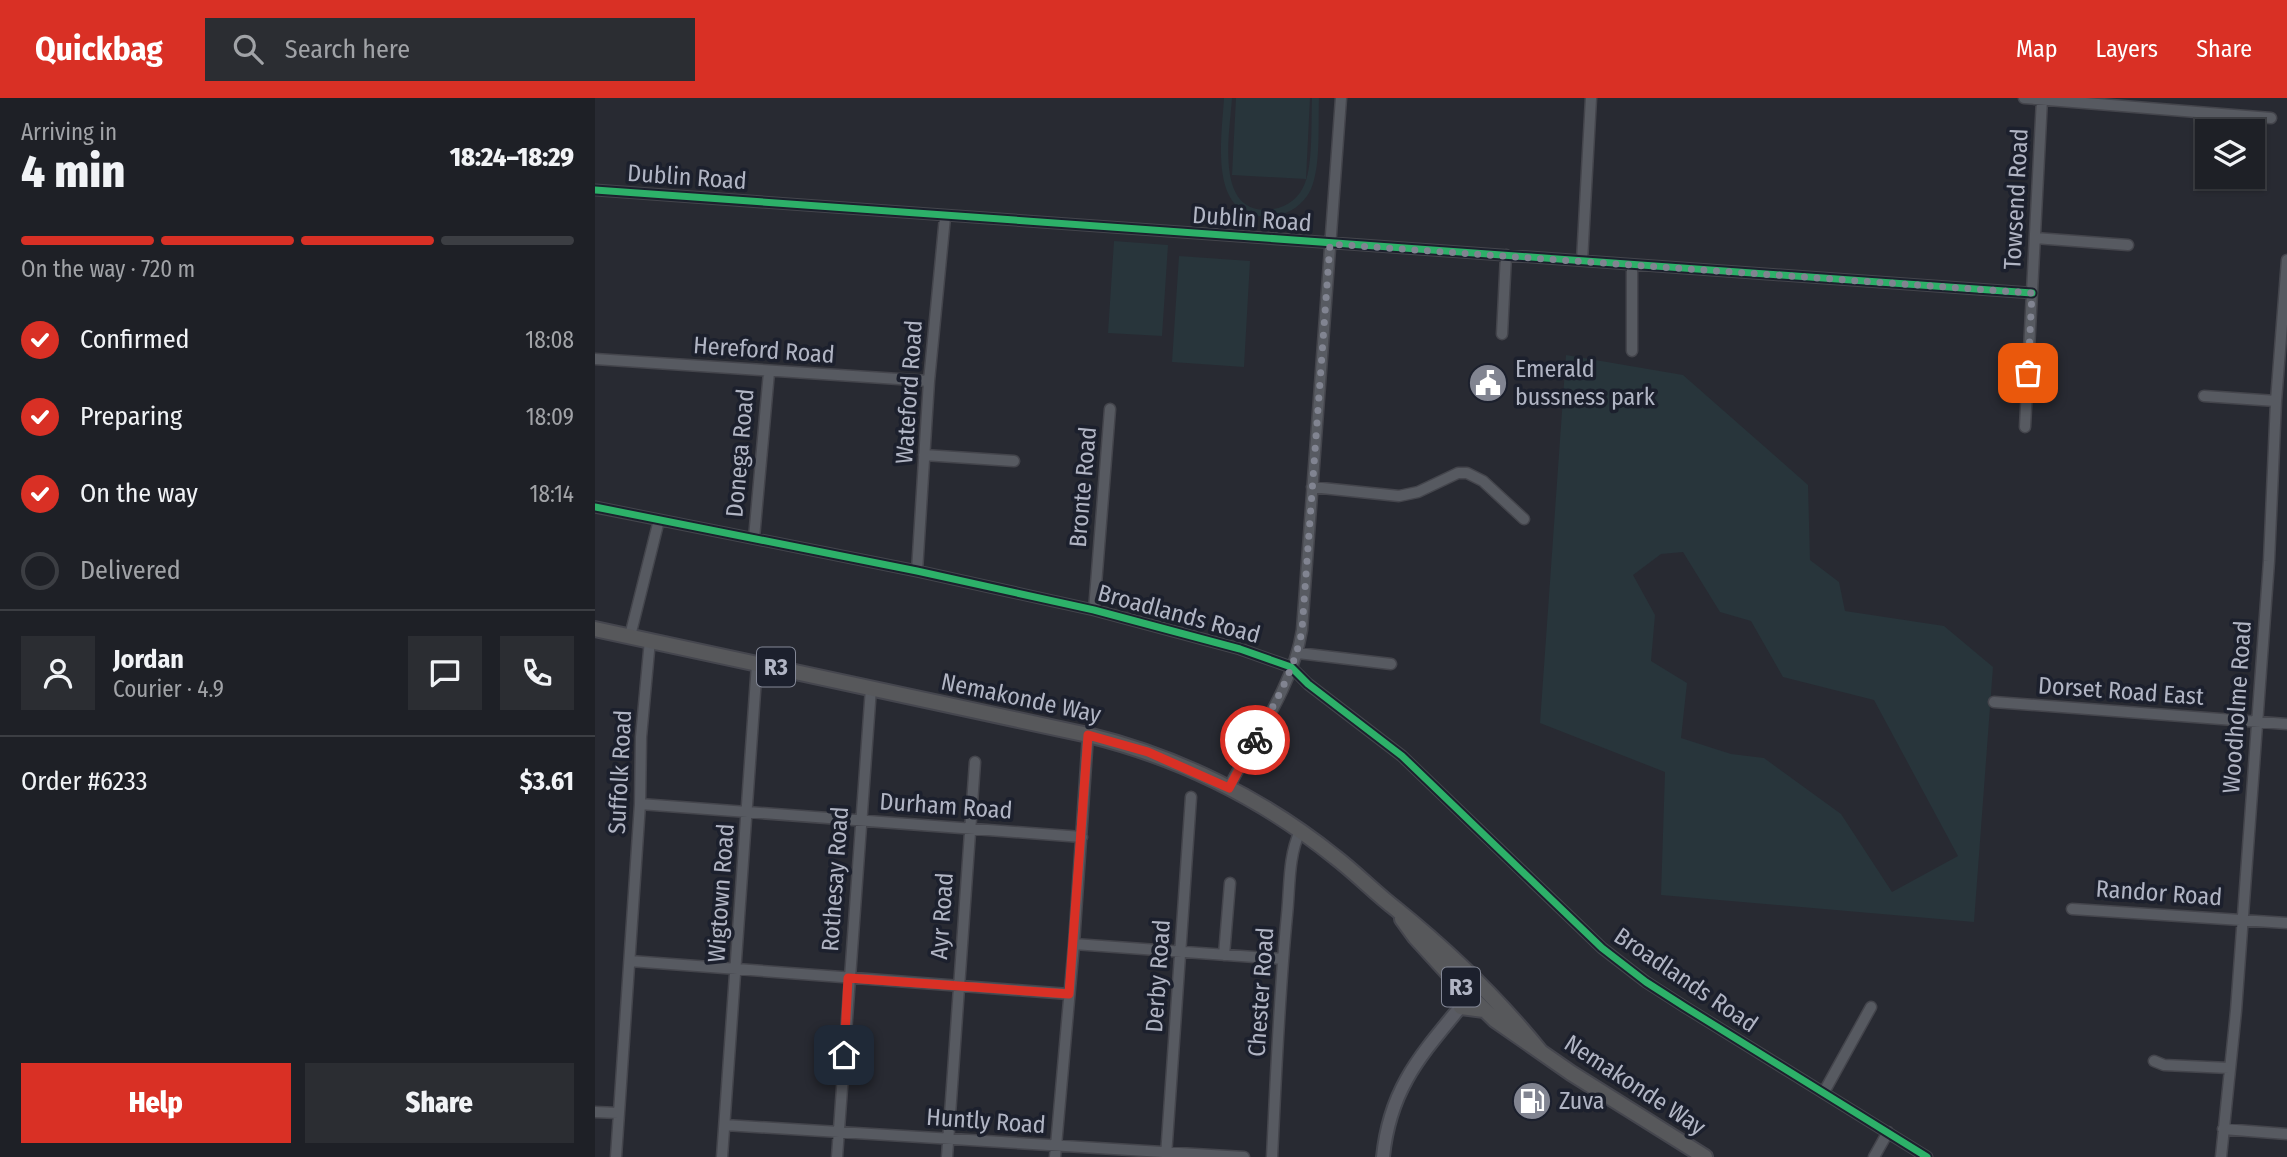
<!DOCTYPE html>
<html lang="en">
<head>
<meta charset="utf-8">
<style>
	:root { --surface:#1e2026; --page:#2b2d32; --text:#f1f3f6; --muted:#a1a3a7; --line:#3c3e43; --accent:#d93025 }
	body { margin:0; font-family:"Fira Sans Condensed",sans-serif; background:var(--page); color:var(--text); height:100vh; display:flex; flex-direction:column; font-size:26px; white-space:nowrap }
	* { box-sizing:border-box; margin:0 }
	p { font-size:23px; color:var(--muted) }
	.icon { flex:none; width:38px; height:38px; fill:none; stroke:currentColor; stroke-width:2; stroke-linecap:round; stroke-linejoin:round }
	.map { position:relative; flex:1; overflow:hidden }
	.drawer { display:flex; flex-direction:column; background:var(--surface); width:595px }
	.drawer>* { flex:none }
	.tools { position:absolute; left:1600px; top:21px; display:grid; gap:14px }
	.tools a { display:grid; place-items:center; width:70px; height:70px; border-radius:0px; background:var(--surface); box-shadow:0 2px 5px #0004,0 0 0 2px var(--line); font-size:35px }
	.pin { position:absolute; display:grid; place-items:center; width:60px; height:60px; color:#fff; margin:-30px; border-radius:14px; box-shadow:0 4px 10px #0006 }
	.courier { position:absolute; display:grid; place-items:center; width:70px; height:70px; margin:-35px; border:5px solid #d93025; border-radius:50%; background:#fff; color:#222; box-shadow:0 2px 9px #0007 }
	.head em { font-style:normal; font-weight:800 }
	.head div { display:flex; flex-direction:column-reverse }
	.head { display:flex; align-items:center; justify-content:space-between; height:119px; padding:0 21px }
	h1 { font-size:46px; font-weight:800; line-height:52px }
	.bar { display:grid; grid-template-columns:repeat(4,1fr); gap:10px 7px; align-content:center; height:84px; padding:0 21px }
	.bar i { height:9px; border-radius:5px; background:var(--line) }
	.bar .active { background:var(--accent) }
	.bar p { grid-column:span 4 }
	.line { display:flex; align-items:center; gap:18px; padding:0 21px; border-top:2px solid var(--line) }
	.line div { flex:1 }
	.round { display:grid; place-items:center; flex:none; width:74px; height:74px; border-radius:0px; background:var(--page) }
	ol { padding:0 21px; list-style:none }
	li { display:flex; align-items:center; gap:21px; height:77px }
	li p { margin-inline-start:auto }
	li .icon { padding:7px; border-radius:50%; background:var(--accent); color:#fff; stroke-width:4 }
	li:last-child { color:var(--muted) }
	li i { width:38px; height:38px; border:4px solid var(--line); border-radius:50% }
	.primary-button { display:flex; gap:14px; margin-top:auto; padding:14px 21px }
	.primary-button a { flex:1; height:80px; border-radius:0px; background:var(--accent); color:#fff; font-size:28px; font-weight:800; line-height:80px; text-align:center }
	.primary-button a+a { background:var(--page); color:var(--text) }
	header { display:flex; align-items:center; gap:42px; box-sizing:border-box; height:98px; padding:0 35px; background:var(--accent); color:#fff }
	header strong { font-size:33px }
	nav { display:flex; gap:38px; margin-inline-start:auto; font-size:24px }
	.search { width:490px; height:63px; background:var(--page); display:flex; align-items:center; gap:18px; box-sizing:border-box; padding:0 24px; border-radius:0px; color:var(--muted); font-size:26px }
	main { display:flex; flex:1; min-height:0 }
	.map>svg:first-child { display:block }
	.green { fill:#28353b; fill-rule:evenodd }
	.lines { fill:none; stroke-linecap:round; stroke-linejoin:round }
	.minor-casing { stroke:#44454c; stroke-width:13 }
	.major-casing { stroke:#45474f; stroke-width:16 }
	.highway-casing { stroke:#45464e; stroke-width:18 }
	.minor { stroke:#575a61; stroke-width:10 }
	.major { stroke:#595b63; stroke-width:12 }
	.highway { stroke:#57585b; stroke-width:14 }
	.cycleway-casing { stroke:#1c202d; stroke-width:11 }
	.cycleway { stroke:#2db169; stroke-width:7 }
	.done { stroke:#818491; stroke-width:7; stroke-dasharray:0 12.6 }
	.route { stroke:#d93025; stroke-width:9 }
	.labels { text-anchor:middle; stroke-width:7; stroke-linejoin:round; paint-order:stroke }
	.shield { fill:#1c202d; stroke:#848897; stroke-width:2 }
	.shield-label { font-size:23px; font-weight:bold; fill:#b1b5c4 }
	.street-label { font-size:24px; fill:#b1b5c4; stroke:#1c202d }
	.poi-label { font-size:24px; fill:#b1b5c4; stroke:#1c202d; text-anchor:start }
</style>
</head>
<body>
<header>
<strong>Quickbag</strong>
<div class="search"><svg class="icon" aria-label="search" viewBox="0 0 24 24"><circle cx="10" cy="10" r="6"/><path d="M15 15l6 6"/></svg>Search here</div>
<nav><a>Map</a><a>Layers</a><a>Share</a></nav>
</header>
<main>
<section class="drawer">
<div class="head"><div><h1>4 min</h1><p>Arriving in</p></div><em>18:24–18:29</em></div>
<div class="bar"><i class="active"></i><i class="active"></i><i class="active"></i><i></i><p>On the way · 720 m</p></div>
<ol>
<li><svg class="icon" aria-label="check" viewBox="0 0 24 24"><path d="M5 12l5 5 9-10"/></svg>Confirmed<p>18:08</p></li>
<li><svg class="icon" aria-label="check" viewBox="0 0 24 24"><path d="M5 12l5 5 9-10"/></svg>Preparing<p>18:09</p></li>
<li><svg class="icon" aria-label="check" viewBox="0 0 24 24"><path d="M5 12l5 5 9-10"/></svg>On the way<p>18:14</p></li>
<li><i></i>Delivered</li>
</ol>
<div class="line" style="height:126px"><a class="round"><svg class="icon" aria-label="person" viewBox="0 0 24 24"><circle cx="12" cy="8" r="4"/><path d="M4 21q1-7 8-7t8 7"/></svg></a><div><b>Jordan</b><p>Courier · 4.9</p></div><a class="round"><svg class="icon" aria-label="chat" viewBox="0 0 24 24"><path d="M4 5h16v11H9l-5 4z"/></svg></a><a class="round"><svg class="icon" aria-label="phone" viewBox="0 0 24 24"><path d="M5 4h4l2 5-3 2q2 4 5 5l2-3 5 2v4C11 20 4 13 5 4z"/></svg></a></div>
<div class="line" style="height:91px"><div>Order #6233</div><b>$3.61</b></div>
<div class="primary-button"><a>Help</a><a>Share</a></div>
</section>
<div class="map">
<svg width="1692" height="1059" viewBox="0 0 1692 1059">
	<rect width="100%" height="100%" fill="#282a32"/>
	<path class="green" d="M 629,0 L 637,0 C 635,34 618,120 678,111 C 693,109 705,99 710,85 C 718,66 716,22 717,0 L 724,0 C 723,26 726,68 716,91 C 709,106 695,116 679,118 C 611,126 627,40 629,0 Z
		M 641,0 L 715,0 L 711,81 L 637,77 Z
		M 519,143 L 573,147 L 567,238 L 513,235 Z
		M 584,158 L 655,163 L 649,269 L 577,264 Z
		M 971,257 L 1088,277 L 1213,387 L 1215,462 L 1244,484 L 1250,513 L 1349,528 L 1398,569 L 1379,824 L 1066,797 L 1070,674 L 945,625 ZM 1088,454 L 1125,514 L 1156,523 L 1188,579 L 1279,602 L 1363,758 L 1297,794 L 1246,716 L 1169,660 L 1136,656 L 1086,640 L 1092,585 L 1056,563 L 1060,517 L 1038,477 L 1066,456 Z"/>
	<g class="lines">
		<g class="minor-casing">
			<path id="minor" d="M 1429,0 L 1676,20
				M 0,92 L 1437,195
				M 1440,140 L 1533,147
				M 987,163 L 996,0
				M 907,236 L 911,157
				M 1037,253 L 1037,168
				M 0,261 L 334,283
				M 1609,298 L 1681,303
				M 1430,329 L 1447,1
				M 329,357 L 419,363
				M 717,389 L 804,398 L 823,394 L 863,375 L 872,375 L 888,383 L 929,421
				M 0,409 L 322,473 L 499,512 L 645,551 L 696,569 L 713,586 L 807,658 L 1007,850 L 1051,884 L 1090,909 L 1332,1059
				M 159,440 L 174,274
				M 322,473 L 334,283 L 350,119
				M 499,512 L 515,311
				M 35,538 L 64,422
				M 703,555 L 796,566
				M 1399,604 L 1692,626
				M 634,689 C 660,639 698,589 707,532 L 746,0
				M 45,706 L 487,739
				M 1477,811 L 1692,825
				M 479,846 L 688,861
				M 629,857 L 635,785
				M 35,863 L 474,896
				M 1559,963 L 1569,967 L 1634,970
				M 1229,994 L 1276,909
				M 0,1014 L 23,1015
				M 130,1027 L 649,1059
				M 1628,1031 L 1692,1036
				M 571,1058 L 596,699
				M 21,1059 L 45,706 L 46,639 L 55,542
				M 127,1059 L 162,566
				M 242,1059 L 276,590
				M 352,1059 L 380,664
				M 460,1059 L 479,846 L 493,637
				M 677,1059 C 681,978 684,897 692,817 C 695,788 693,759 705,733
				M 1279,1059 L 1293,1034
				M 1626,1059 L 1641,913 L 1674,463 L 1681,303 L 1692,162"/>
		</g>
		<g class="major-casing">
			<path id="major" d="M 788,1059 C 795,988 828,955 871,902"/>
		</g>
		<g class="highway-casing">
			<path id="highway" d="M 0,531 L 493,637 C 583,659 668,701 740,759 C 761,775 780,795 801,811 C 853,853 903,901 945,953
				M 807,821 L 820,839 L 861,884 L 900,922 L 976,975 L 1110,1059
				M 861,884 L 866,909 L 889,912"/>
		</g>
		<use href="#minor" class="minor"/>
		<use href="#major" class="major"/>
		<use href="#highway" class="highway"/>
		<g class="cycleway-casing">
			<path id="cycleway" d="M 0,92 L 1437,195
				M 0,409 L 322,473 L 499,512 L 645,551 L 696,569 L 713,586 L 807,658 L 1007,850 L 1051,884 L 1090,909 L 1332,1059"/>
		</g>
		<use href="#cycleway" class="cycleway"/>
	</g>
	<g class="lines">
		<path class="done" d="M 660,642 C 679,606 700,572 707,532 L 735,146 L 1437,195 L 1433,275"/>
		<path class="route" d="M 249,957 L 253,880 L 474,896 L 493,637 L 553,654 L 634,690 L 660,642"/>
	</g>
	<defs>
		<g id="civic-disc" transform="scale(2.0125)"><circle r="9.5" fill="#818491" stroke="#1c202d"/><path d="M-.6-6.5H3V-4.5H.6V-3L4-1V1h2V6H-6V1h2V-1L-.6-3ZM-1.2 2.5V6h2.4V2.5Z" fill="#fff"/></g>
		<g id="fuel-disc" transform="scale(2.0125)"><circle r="9.5" fill="#818491" stroke="#1c202d"/><path d="M-5.5-6h7V0h2V4h1.3V-2.5L3-4.5l.8-.8L6-3V5H2.5V1h-1V6h-7ZM-4.2-4.7v3.2H.2V-4.7Z" fill="#fff"/></g>
	</defs>
	<g fill-rule="evenodd">
		<use href="#civic-disc" x="893" y="285"/>
		<use href="#fuel-disc" x="937" y="1003"/>
	</g>
	<g class="labels">
		<g class="shield">
			<rect x="162" y="549.5" width="38" height="39" rx="5"/>
			<rect x="847" y="869.5" width="38" height="39" rx="5"/>
		</g>
		<g class="shield-label">
			<text x="181" y="577">R3</text>
			<text x="866" y="897">R3</text>
		</g>
		<g class="street-label">
			<text transform="translate(92 79) rotate(4)" y="8">Dublin Road</text>
			<text transform="translate(1421 101) rotate(-87)" y="8">Towsend Road</text>
			<text transform="translate(657 121) rotate(4)" y="8">Dublin Road</text>
			<text transform="translate(169 252) rotate(4)" y="8">Hereford Road</text>
			<text transform="translate(314 294) rotate(-86)" y="8">Wateford Road</text>
			<text transform="translate(145 355) rotate(-85)" y="8">Donega Road</text>
			<text transform="translate(488 389) rotate(-85)" y="8">Bronte Road</text>
			<text transform="translate(584 516) rotate(15)" y="8">Broadlands Road</text>
			<text transform="translate(1526 593) rotate(4)" y="8">Dorset Road East</text>
			<text transform="translate(426 600) rotate(12)" y="8">Nemakonde Way</text>
			<text transform="translate(1642 609) rotate(-86)" y="8">Woodholme Road</text>
			<text transform="translate(25 674) rotate(-87)" y="8">Suffolk Road</text>
			<text transform="translate(351 708) rotate(4)" y="8">Durham Road</text>
			<text transform="translate(240 781) rotate(-86)" y="8">Rothesay Road</text>
			<text transform="translate(126 795) rotate(-86)" y="8">Wigtown Road</text>
			<text transform="translate(1564 795) rotate(4)" y="8">Randor Road</text>
			<text transform="translate(347 818) rotate(-86)" y="8">Ayr Road</text>
			<text transform="translate(563 878) rotate(-86)" y="8">Derby Road</text>
			<text transform="translate(1091 882) rotate(34)" y="8">Broadlands Road</text>
			<text transform="translate(666 894) rotate(-86)" y="8">Chester Road</text>
			<text transform="translate(1040 987) rotate(33)" y="8">Nemakonde Way</text>
			<text transform="translate(391 1023) rotate(4)" y="8">Huntly Road</text>
		</g>
		<g class="poi-label">
			<text x="920" y="279">Emerald<tspan x="920" dy="28">bussness park</tspan></text>
			<text x="964" y="1011">Zuva</text>
		</g>
	</g>
</svg>
<div class="tools">
<a><svg class="icon" aria-label="layers" viewBox="0 0 24 24"><path d="M12 4l9 5-9 5-9-5zM3 14l9 5 9-5"/></svg></a>
</div>
<div class="pin" style="left:1433px;top:275px;background:#ea580c"><svg class="icon" aria-label="bag" viewBox="0 0 24 24"><path d="M5 8h14l-1 12H6zM9 8a3 3 0 0 1 6 0"/></svg></div>
<div class="pin" style="left:249px;top:957px;background:#1f2937"><svg class="icon" aria-label="home" viewBox="0 0 24 24"><path d="M3 11l9-7 9 7M6 9v11h12V9"/></svg></div>
<div class="courier" style="left:660px;top:642px"><svg class="icon" aria-label="bike" viewBox="0 0 24 24"><circle cx="6" cy="16" r="4"/><circle cx="18" cy="16" r="4"/><path d="M6 16l4-8h5l3 8M10 8l3 8H6M13 5h3"/></svg></div>
</div>
</main>
</body>
</html>
